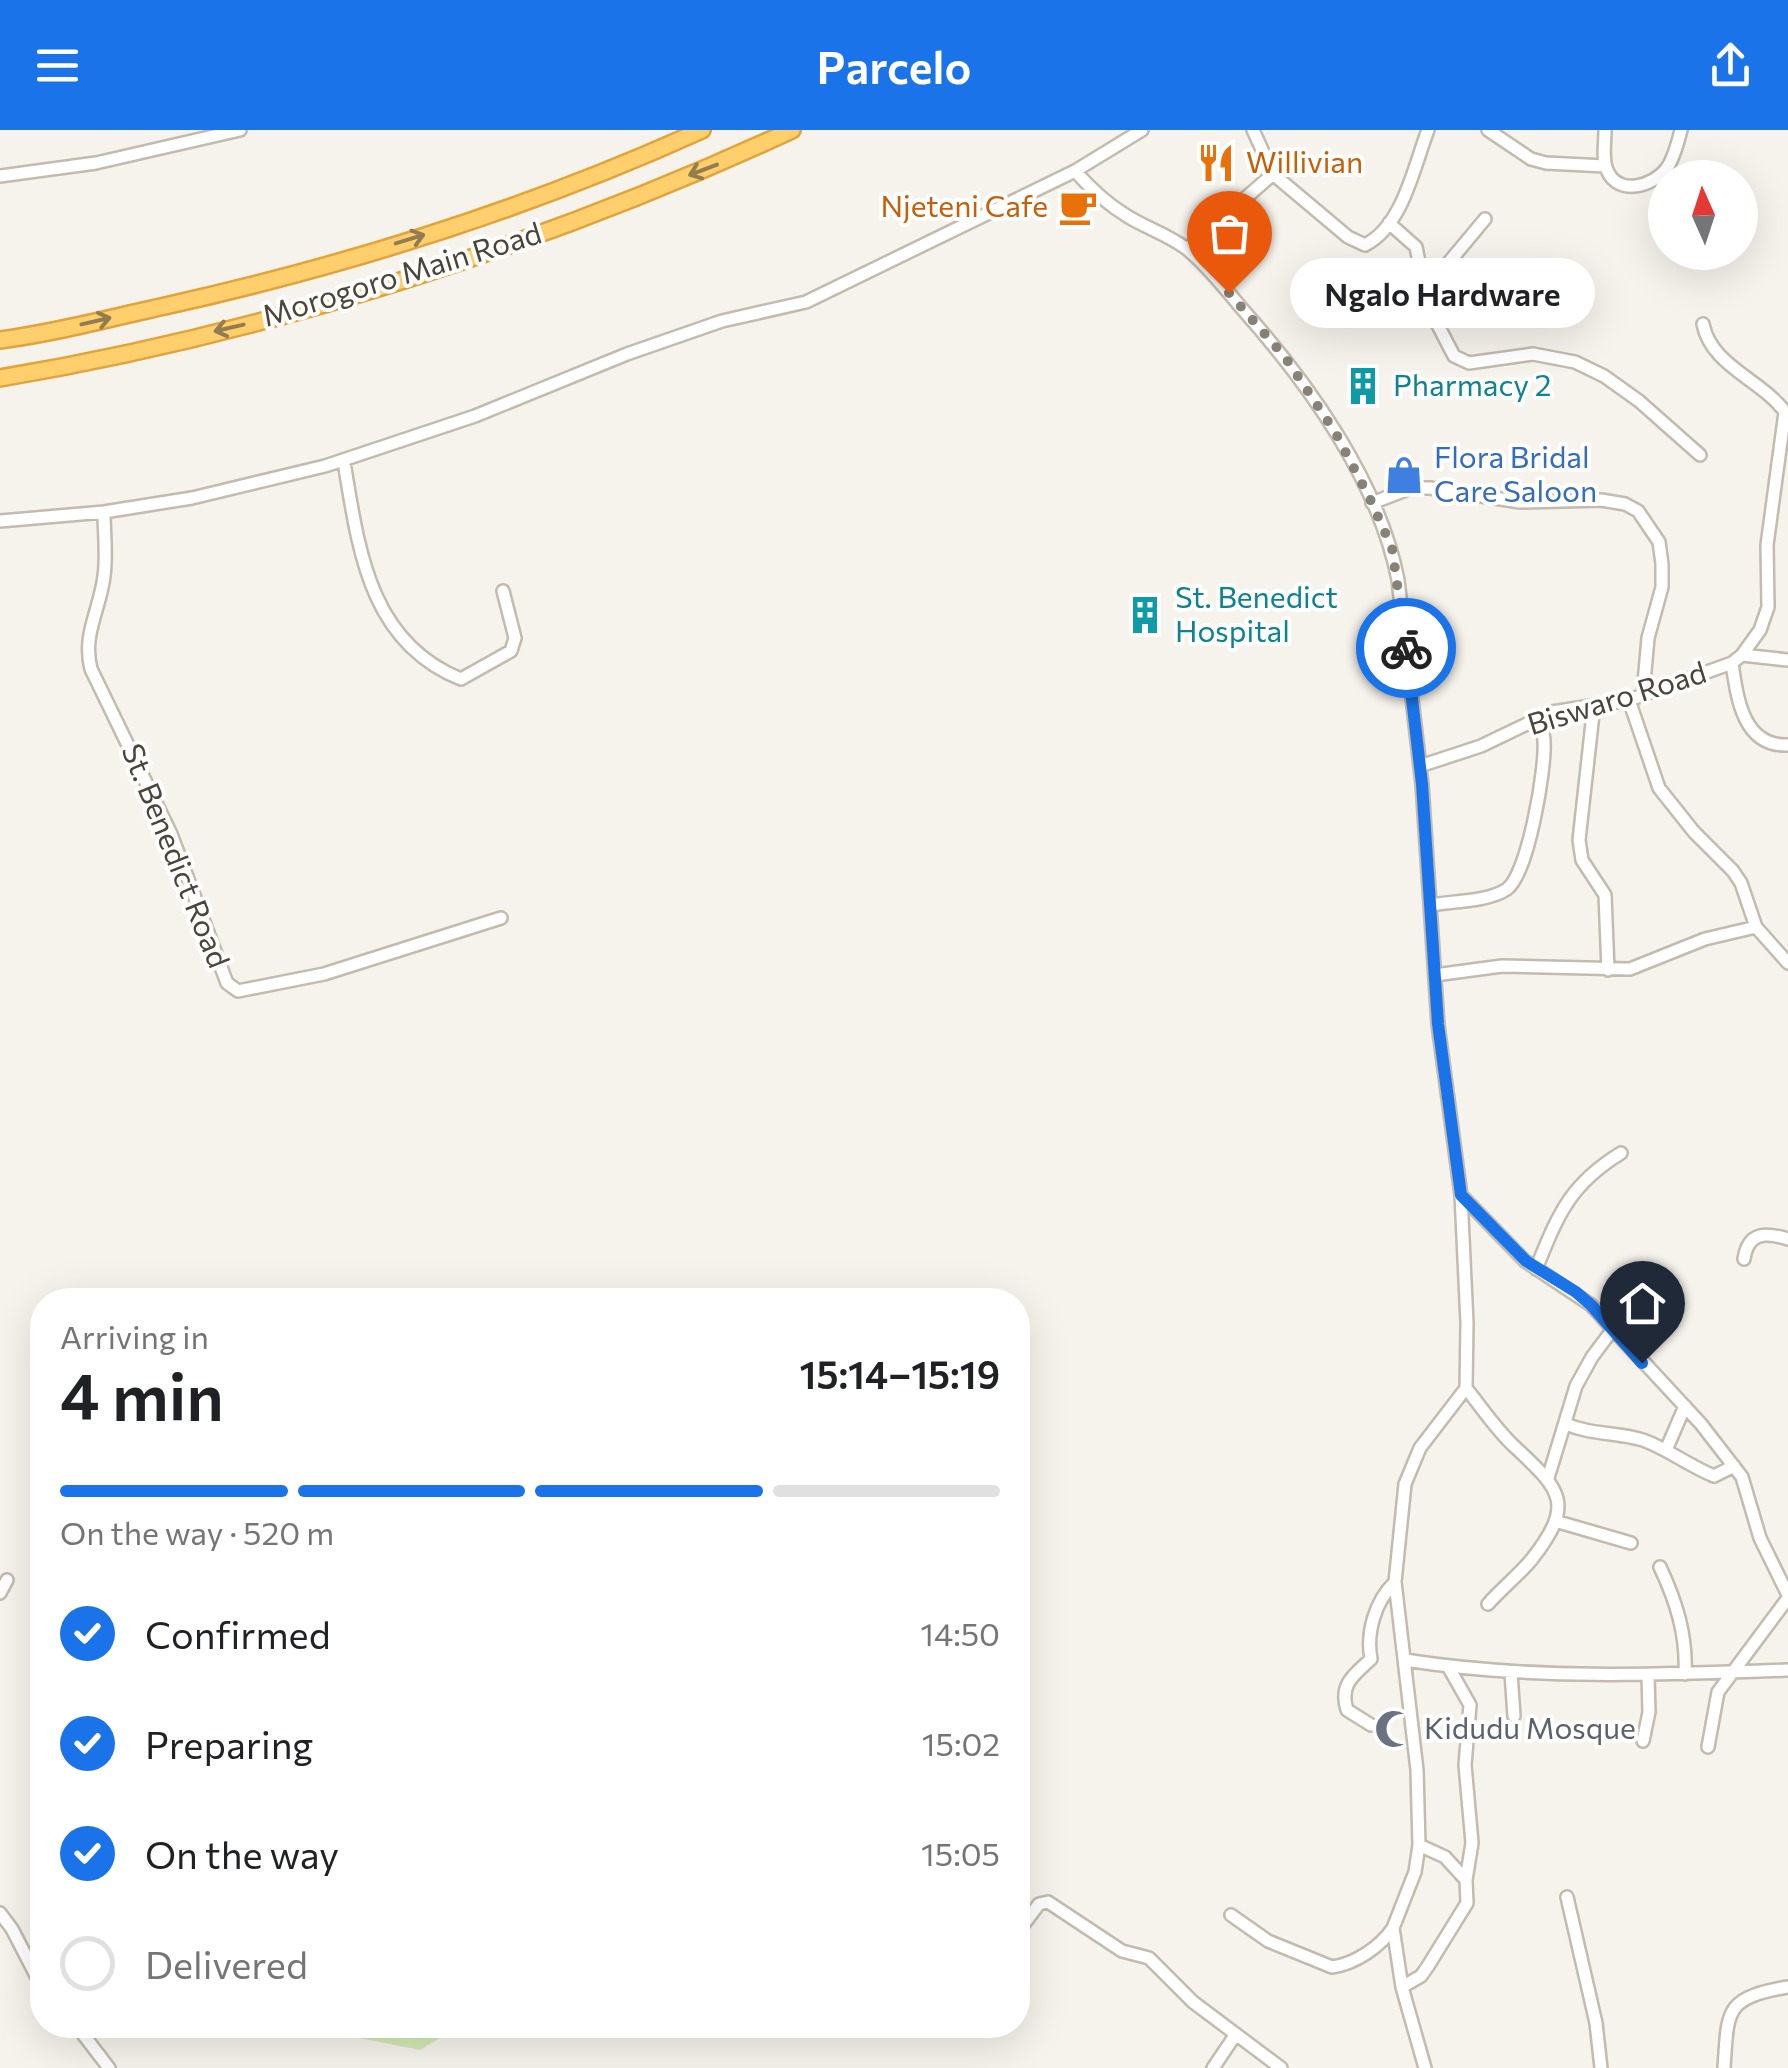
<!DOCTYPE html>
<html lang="en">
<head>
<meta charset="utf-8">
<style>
	:root { --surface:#fff; --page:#f2f2f2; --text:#202124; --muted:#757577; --line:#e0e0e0; --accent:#1a73e8 }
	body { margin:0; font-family:Commissioner,sans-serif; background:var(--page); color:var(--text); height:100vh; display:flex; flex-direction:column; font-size:38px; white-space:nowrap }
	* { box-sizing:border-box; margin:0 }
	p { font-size:32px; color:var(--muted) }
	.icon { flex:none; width:55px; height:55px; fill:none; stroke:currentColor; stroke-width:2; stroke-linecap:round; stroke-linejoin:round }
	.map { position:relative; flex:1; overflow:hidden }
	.side { position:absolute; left:30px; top:1158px; width:1000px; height:750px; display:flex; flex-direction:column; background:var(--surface); border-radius:40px; box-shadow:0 10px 40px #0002 }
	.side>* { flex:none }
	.needle { width:65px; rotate:357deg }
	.fabs { position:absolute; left:1648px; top:30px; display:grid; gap:20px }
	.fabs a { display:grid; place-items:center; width:110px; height:110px; border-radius:50%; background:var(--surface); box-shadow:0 10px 40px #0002; font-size:50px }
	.pin { position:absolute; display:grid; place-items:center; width:85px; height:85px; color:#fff; margin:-102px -42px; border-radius:50% 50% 50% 0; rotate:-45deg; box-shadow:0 0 10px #0007 }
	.pin .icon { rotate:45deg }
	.courier { position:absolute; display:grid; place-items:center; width:100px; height:100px; margin:-50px; border:8px solid #1a73e8; border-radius:50%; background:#fff; color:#222; box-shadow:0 2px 12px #0007 }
	.bubble { position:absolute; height:70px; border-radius:35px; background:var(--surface); box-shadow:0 10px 40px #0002; font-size:32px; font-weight:600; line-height:70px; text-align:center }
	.head em { font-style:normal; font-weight:600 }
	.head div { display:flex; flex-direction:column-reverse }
	.head { display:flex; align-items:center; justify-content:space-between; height:170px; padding:0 30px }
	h1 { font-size:65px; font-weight:600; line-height:75px }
	.bar { display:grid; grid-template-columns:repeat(4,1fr); gap:15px 10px; align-content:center; height:120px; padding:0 30px }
	.bar i { height:12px; border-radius:8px; background:var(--line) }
	.bar .current { background:var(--accent) }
	.bar p { grid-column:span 4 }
	ol { padding:0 30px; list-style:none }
	li { display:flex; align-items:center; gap:30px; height:110px }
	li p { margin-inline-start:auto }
	li .icon { padding:10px; border-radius:50%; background:var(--accent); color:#fff; stroke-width:4 }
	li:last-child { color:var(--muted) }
	li i { width:55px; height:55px; border:5px solid var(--line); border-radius:50% }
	header { display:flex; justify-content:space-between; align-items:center; height:130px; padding:0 30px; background:var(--accent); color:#fff; font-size:45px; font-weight:600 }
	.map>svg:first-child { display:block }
	.green { fill:#d2eab5 }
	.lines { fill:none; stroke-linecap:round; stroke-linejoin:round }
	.minor-casing { stroke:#c2bbae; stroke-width:16 }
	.highway-casing { stroke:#e0a43c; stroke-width:20 }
	.minor { stroke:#fff; stroke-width:11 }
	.highway { stroke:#ffcf6e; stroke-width:15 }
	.oneway { stroke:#937c4e }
	.done { stroke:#878178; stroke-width:10; stroke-dasharray:0 18 }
	.route { stroke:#1a73e8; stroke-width:12 }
	.labels { text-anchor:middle; stroke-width:8; stroke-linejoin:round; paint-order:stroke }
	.food-label { font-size:30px; fill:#c56008; stroke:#fff; text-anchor:start }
	.street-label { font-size:30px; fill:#4b4439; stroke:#fff }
	.culture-label { font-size:30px; fill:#0d838f; stroke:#fff; text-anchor:start }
	.shop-label { font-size:30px; fill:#366cbe; stroke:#fff; text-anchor:start }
	.worship-label { font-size:30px; fill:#5b616d; stroke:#fff; text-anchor:start }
</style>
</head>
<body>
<header><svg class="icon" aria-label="menu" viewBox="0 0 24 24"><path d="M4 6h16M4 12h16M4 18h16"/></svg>Parcelo<svg class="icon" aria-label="share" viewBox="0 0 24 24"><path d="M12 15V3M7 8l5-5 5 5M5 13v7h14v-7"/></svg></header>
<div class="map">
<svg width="1788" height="1938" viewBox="0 0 1788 1938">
	<rect width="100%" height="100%" fill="#f6f3ec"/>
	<path class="green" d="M 319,1895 L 456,1895 L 457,1898 L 420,1920 L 319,1900 Z"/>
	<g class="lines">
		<g class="minor-casing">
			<path id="minor" d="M 1253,0 L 1273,44 L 1348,107 L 1365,115 C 1403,96 1414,36 1428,0
				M 1488,0 L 1531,29 L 1546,33 L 1605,36
				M 1605,0 C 1605,13 1602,29 1607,40 C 1618,67 1654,56 1667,38 C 1674,28 1678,12 1681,0
				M 1075,41 C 1091,59 1107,74 1127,86 C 1146,98 1169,105 1187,119 C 1209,137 1226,160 1244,181 C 1309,254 1379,352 1398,450 L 1422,654 L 1438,895 L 1461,1065 L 1467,1193 L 1466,1258 L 1420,1318 L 1405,1354 L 1395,1452 L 1417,1640 L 1419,1715 L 1415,1742 L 1393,1798 L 1402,1857 L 1425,1938
				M 0,46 L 96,33 L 240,0
				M 1389,93 L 1416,117 L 1428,176 L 1454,226 L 1469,233 L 1533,224 L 1575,232 L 1604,246 L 1639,271 L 1700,325
				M 1187,119 L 1273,44
				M 1422,152 L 1445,137 L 1485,89
				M 345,338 C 359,423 371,513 461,549 L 511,521 L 515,508 L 503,461
				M 1372,373 L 1411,358 L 1430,358 L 1520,372 L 1601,370 L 1625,374 L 1638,381 L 1659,412 L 1662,434 L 1662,457 L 1648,508 L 1643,564
				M 104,382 C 104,403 107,425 104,446 C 100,480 82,505 91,539 L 171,704 L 227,853 L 238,861 L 324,844 L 501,788
				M 0,391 L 104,382 L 192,368 L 325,336 L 475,286 L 627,224 L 722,191 L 806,172 L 1075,41 L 1142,0
				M 1742,525 L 1788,530
				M 1732,533 C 1737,568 1743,617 1788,615
				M 1629,570 L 1659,658 L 1694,702 L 1733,741 L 1741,753 L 1756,797 L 1788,833
				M 1594,575 L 1579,710 L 1582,730 L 1605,765 L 1608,840
				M 1420,636 L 1481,616 L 1552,582 L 1629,570 L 1732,533 L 1742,525 L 1760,500 L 1768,477 L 1767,415 L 1785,282 C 1762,250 1711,236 1703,194
				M 1431,775 C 1453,771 1488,772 1507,759 C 1528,744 1546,638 1544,611 C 1544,604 1541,596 1539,589
				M 1435,845 L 1502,836 L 1630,839 L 1705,809 L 1756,797
				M 1461,1065 L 1525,1131 L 1591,1175 L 1701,1294 L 1742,1347 L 1760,1408 L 1788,1465
				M 1744,1129 C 1748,1102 1765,1102 1788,1109
				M 1536,1139 C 1558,1085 1569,1055 1621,1023
				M 1466,1258 C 1482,1278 1497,1301 1516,1318 C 1561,1360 1575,1374 1532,1429 C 1519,1445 1502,1458 1488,1474
				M 1566,1294 C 1591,1305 1618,1302 1643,1310 C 1668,1319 1689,1336 1714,1346 L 1734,1336
				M 1666,1320 L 1685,1276
				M 1548,1348 L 1576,1256 L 1592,1227 L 1613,1199
				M 1555,1391 L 1631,1413
				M 1660,1437 C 1676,1471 1687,1505 1685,1544
				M 0,1463 L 7,1450
				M 1405,1530 C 1532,1550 1659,1545 1788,1540
				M 1511,1543 L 1514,1586
				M 1371,1595 L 1347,1580 C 1339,1554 1354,1545 1371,1529 C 1366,1503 1375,1471 1395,1452
				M 1643,1611 L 1649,1582 L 1648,1546
				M 1708,1617 L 1718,1562 L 1788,1468
				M 1419,1715 L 1445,1727 L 1466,1750
				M 1567,1767 L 1596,1893 L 1601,1938
				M 0,1783 L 12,1799 L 42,1857
				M 1231,1785 L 1268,1811 L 1332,1837 C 1355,1834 1380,1817 1393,1798
				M 1018,1802 L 1039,1774 L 1048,1772 L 1122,1821 L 1149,1828 L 1193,1872 L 1281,1938
				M 1402,1857 L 1421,1846 L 1428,1836 L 1467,1773 L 1466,1750 L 1472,1713 L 1465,1635 L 1470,1575 L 1449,1538
				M 76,1895 L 109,1938
				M 1213,1938 L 1236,1904
				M 1724,1938 C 1728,1880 1724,1868 1788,1857"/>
		</g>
		<g class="highway-casing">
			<path id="highway" d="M 0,210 C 55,203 110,188 165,176 C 349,135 530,78 702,0
				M 0,248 C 268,203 546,114 792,0"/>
		</g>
		<use href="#minor" class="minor"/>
		<use href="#highway" class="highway"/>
	</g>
	<defs><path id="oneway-shaft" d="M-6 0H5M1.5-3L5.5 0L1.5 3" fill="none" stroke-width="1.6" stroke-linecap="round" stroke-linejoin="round" transform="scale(2.5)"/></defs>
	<g class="oneway">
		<use href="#oneway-shaft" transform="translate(703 40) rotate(159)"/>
		<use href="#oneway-shaft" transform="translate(410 109) rotate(-17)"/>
		<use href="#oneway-shaft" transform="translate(96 191) rotate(-13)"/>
		<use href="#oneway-shaft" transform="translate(229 198) rotate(167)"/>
	</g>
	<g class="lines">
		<path class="done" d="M 1229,163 L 1285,227 L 1335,302 L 1370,369 L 1392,418 L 1406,518"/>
		<path class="route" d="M 1406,518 L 1422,654 L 1438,894 L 1461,1065 L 1526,1131 L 1576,1162 L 1591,1175 L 1642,1233"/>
	</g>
	<defs>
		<g id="restaurant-bare" transform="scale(3)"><path d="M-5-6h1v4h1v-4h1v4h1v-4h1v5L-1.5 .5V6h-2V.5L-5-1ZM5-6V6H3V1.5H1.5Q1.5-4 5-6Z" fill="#e8710a" stroke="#fff" stroke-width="2.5" paint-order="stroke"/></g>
		<g id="cafe-bare" transform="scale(3)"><path d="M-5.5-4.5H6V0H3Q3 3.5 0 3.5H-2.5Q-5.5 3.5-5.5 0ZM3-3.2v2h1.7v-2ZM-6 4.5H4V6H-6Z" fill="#e8710a" stroke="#fff" stroke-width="2.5" paint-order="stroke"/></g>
		<g id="building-bare" transform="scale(3)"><path d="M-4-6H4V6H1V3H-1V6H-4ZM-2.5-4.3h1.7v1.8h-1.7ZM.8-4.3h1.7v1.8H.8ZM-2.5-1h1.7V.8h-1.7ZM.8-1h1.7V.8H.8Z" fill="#0f9aa8" stroke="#fff" stroke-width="2.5" paint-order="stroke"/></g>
		<g id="shop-bare" transform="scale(3)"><path d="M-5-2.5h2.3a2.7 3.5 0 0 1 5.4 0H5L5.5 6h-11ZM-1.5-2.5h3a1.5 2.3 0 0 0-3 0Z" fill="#3f7fe0" stroke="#fff" stroke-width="2.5" paint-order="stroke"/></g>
		<g id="mosque-bare" transform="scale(3)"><path d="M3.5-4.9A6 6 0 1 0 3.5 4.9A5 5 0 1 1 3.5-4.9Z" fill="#6b7280" stroke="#fff" stroke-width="2.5" paint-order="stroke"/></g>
	</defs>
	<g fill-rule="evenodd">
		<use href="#restaurant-bare" x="1216" y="33"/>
		<use href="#cafe-bare" x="1078" y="77"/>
		<use href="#building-bare" x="1363" y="256"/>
		<use href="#shop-bare" x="1404" y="345"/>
		<use href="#building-bare" x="1145" y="485"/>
		<use href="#mosque-bare" x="1394" y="1599"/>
	</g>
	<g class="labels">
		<g class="food-label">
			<text x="1246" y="43">Willivian</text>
			<text x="1048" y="87" text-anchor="end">Njeteni Cafe</text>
		</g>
		<g class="street-label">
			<text transform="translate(402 145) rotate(-17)" y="10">Morogoro Main Road</text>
			<text transform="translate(1617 569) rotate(-17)" y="10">Biswaro Road</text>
			<text transform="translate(175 726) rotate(68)" y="10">St. Benedict Road</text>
		</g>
		<g class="culture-label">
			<text x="1393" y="266">Pharmacy 2</text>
			<text x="1175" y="478">St. Benedict<tspan x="1175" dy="34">Hospital</tspan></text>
		</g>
		<g class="shop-label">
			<text x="1434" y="338">Flora Bridal<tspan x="1434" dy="34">Care Saloon</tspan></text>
		</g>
		<g class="worship-label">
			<text x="1424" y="1609">Kidudu Mosque</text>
		</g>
	</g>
</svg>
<div class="fabs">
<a><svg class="needle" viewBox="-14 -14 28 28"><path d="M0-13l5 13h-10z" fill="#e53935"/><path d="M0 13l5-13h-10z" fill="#757577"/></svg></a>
</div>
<div class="pin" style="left:1229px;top:163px;background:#ea580c"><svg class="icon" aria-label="bag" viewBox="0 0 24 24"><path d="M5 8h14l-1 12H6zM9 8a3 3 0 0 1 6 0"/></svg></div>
<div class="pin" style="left:1642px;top:1233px;background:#1f2937"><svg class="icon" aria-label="home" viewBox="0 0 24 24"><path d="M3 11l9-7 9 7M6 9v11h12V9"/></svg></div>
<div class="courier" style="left:1406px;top:518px"><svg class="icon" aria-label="bike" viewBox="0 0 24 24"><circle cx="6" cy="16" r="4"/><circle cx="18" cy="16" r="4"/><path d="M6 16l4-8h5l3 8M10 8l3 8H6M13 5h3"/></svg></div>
<div class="bubble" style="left:1290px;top:128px;width:305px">Ngalo Hardware</div>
<section class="side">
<div class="head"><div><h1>4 min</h1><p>Arriving in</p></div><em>15:14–15:19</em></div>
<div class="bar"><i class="current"></i><i class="current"></i><i class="current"></i><i></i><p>On the way · 520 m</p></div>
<ol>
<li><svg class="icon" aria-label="check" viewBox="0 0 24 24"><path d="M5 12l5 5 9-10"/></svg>Confirmed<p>14:50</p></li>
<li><svg class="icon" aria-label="check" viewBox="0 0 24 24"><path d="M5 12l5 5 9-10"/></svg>Preparing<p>15:02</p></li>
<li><svg class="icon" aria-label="check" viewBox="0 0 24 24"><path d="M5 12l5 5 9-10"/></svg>On the way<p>15:05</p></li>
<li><i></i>Delivered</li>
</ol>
</section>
</div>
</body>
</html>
